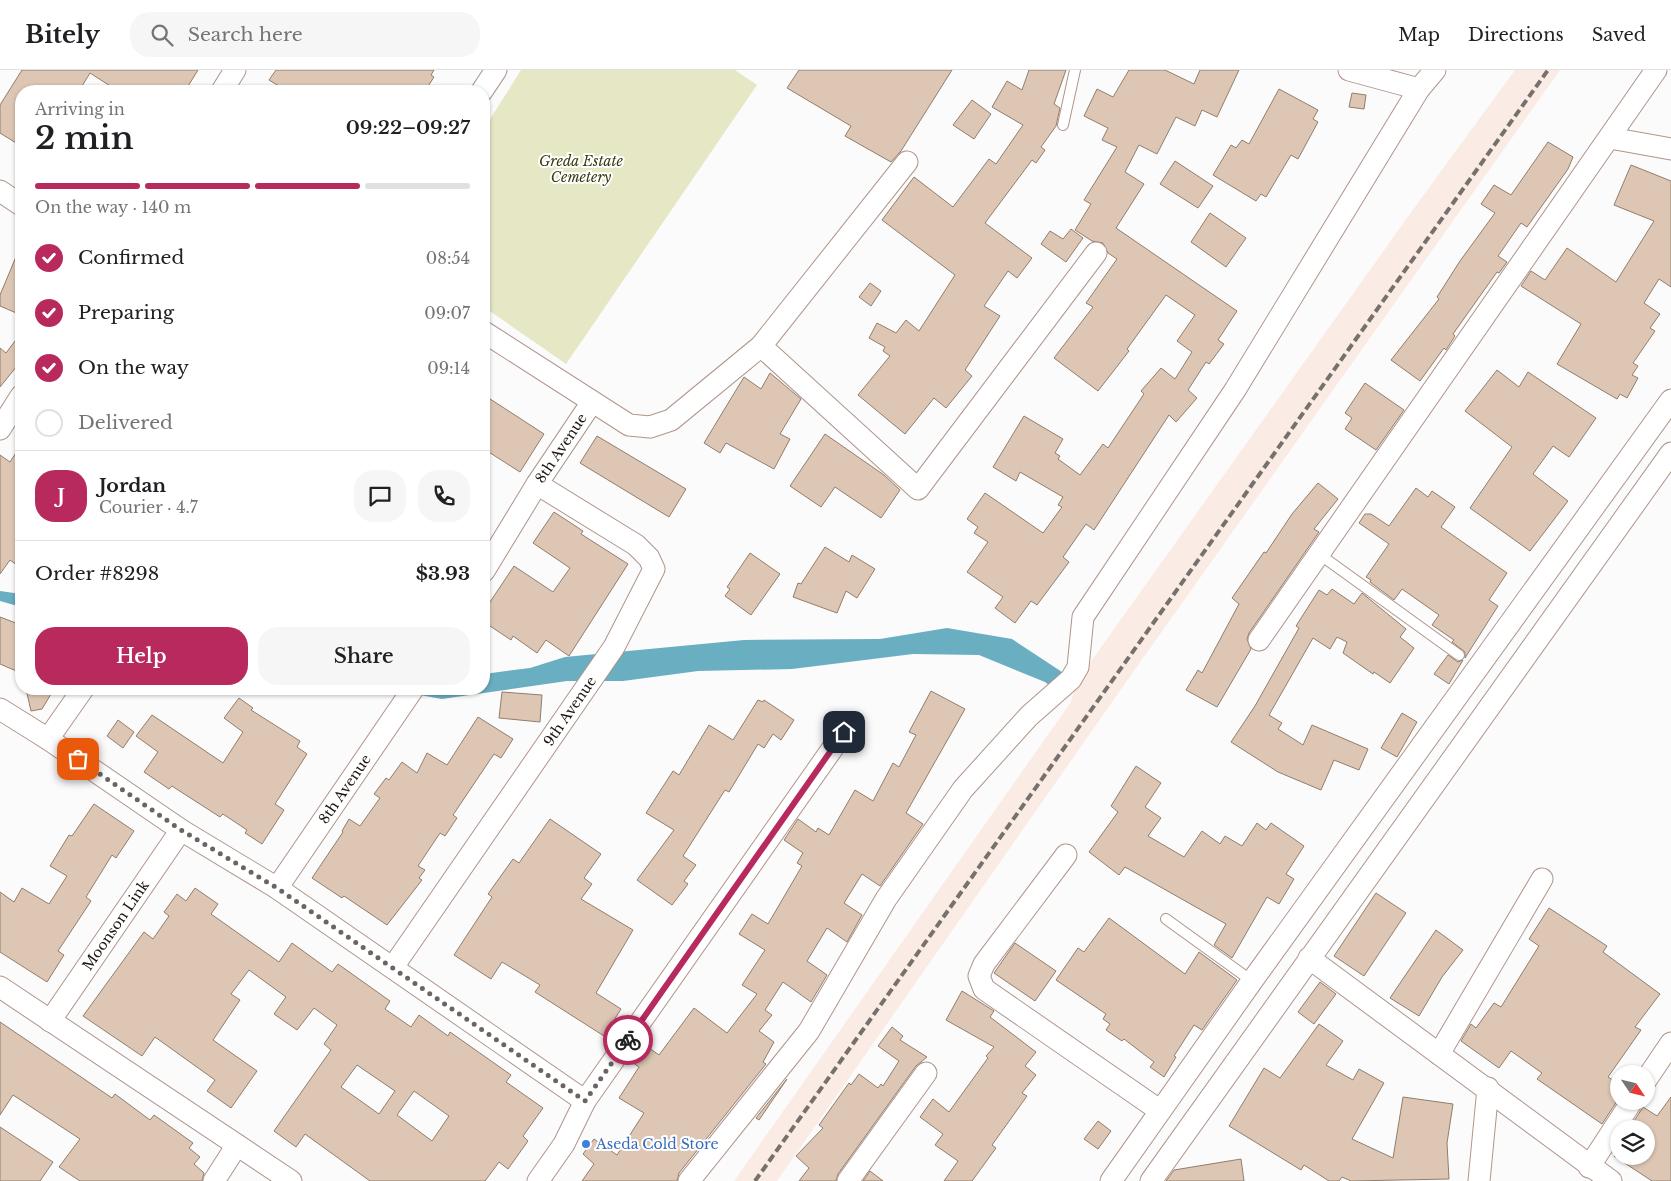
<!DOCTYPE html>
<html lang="en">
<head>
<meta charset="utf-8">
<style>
	:root { --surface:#fff; --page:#f6f6f6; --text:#202124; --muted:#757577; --line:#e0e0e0; --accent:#b82a5e }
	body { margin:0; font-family:"Libre Baskerville",serif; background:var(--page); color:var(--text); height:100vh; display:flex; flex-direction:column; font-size:19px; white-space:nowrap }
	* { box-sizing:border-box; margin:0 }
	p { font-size:16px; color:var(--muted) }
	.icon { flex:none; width:28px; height:28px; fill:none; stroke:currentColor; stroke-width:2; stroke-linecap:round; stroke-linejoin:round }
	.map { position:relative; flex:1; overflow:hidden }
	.panel { position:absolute; left:15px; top:15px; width:475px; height:610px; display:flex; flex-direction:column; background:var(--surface); border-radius:20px; box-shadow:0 1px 4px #0004 }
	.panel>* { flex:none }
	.needle { width:32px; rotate:125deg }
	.buttons { position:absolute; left:1610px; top:995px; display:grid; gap:10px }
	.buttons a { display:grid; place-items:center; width:45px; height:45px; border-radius:50%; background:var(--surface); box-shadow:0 1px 4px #0004; font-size:25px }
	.pin { position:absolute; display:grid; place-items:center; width:42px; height:42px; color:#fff; margin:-21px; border-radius:10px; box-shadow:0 2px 8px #0006 }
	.courier { position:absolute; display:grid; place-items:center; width:50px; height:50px; margin:-25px; border:4px solid #b82a5e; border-radius:50%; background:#fff; color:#222; box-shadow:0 1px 6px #0007 }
	.summary em { font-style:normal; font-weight:600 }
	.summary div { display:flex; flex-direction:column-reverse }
	.summary { display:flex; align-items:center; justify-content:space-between; height:85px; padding:0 20px }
	h1 { font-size:32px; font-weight:600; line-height:38px }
	.bar { display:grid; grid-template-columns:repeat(4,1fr); gap:8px 5px; align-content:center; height:60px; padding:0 20px }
	.bar i { height:6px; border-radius:4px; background:var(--line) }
	.bar .current { background:var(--accent) }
	.bar p { grid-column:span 4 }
	.line { display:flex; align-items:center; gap:12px; padding:0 20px; border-top:1px solid var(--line) }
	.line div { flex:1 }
	.round { display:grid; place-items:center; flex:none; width:52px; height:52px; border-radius:20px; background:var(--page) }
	ol { padding:0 20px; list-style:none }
	li { display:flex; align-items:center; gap:15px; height:55px }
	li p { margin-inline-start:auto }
	li .icon { padding:5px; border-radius:50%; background:var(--accent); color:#fff; stroke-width:4 }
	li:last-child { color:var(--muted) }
	li i { width:28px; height:28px; border:2px solid var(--line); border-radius:50% }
	.button { display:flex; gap:10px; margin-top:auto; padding:10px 20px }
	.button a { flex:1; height:58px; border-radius:20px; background:var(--accent); color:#fff; font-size:20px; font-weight:600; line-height:58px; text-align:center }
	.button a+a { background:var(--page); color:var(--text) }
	header { display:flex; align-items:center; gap:30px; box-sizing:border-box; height:70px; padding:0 25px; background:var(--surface); border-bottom:1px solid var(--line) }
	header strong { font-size:24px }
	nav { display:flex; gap:28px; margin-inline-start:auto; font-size:18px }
	.search { width:350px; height:45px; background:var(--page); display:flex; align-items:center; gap:12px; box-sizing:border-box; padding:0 18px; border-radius:20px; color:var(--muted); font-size:19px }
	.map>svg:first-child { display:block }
	.built { fill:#faebe5 }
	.green { fill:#e5e7c5 }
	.water { fill:#6aaec1 }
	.building { fill:#ddc7b4; stroke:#927d6c; fill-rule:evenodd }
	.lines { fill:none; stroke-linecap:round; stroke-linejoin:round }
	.service-casing { stroke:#b0958a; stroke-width:12 }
	.minor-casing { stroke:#b0958a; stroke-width:23 }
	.service { stroke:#fff; stroke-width:10 }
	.minor { stroke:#fff; stroke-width:21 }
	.rail { stroke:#77716e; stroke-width:4; stroke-dasharray:8 4; stroke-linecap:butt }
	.done { stroke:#6b6562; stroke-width:5; stroke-dasharray:0 9 }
	.route { stroke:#b82a5e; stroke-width:6 }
	.shop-dot { fill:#3f7fe0; stroke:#fff; stroke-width:2 }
	.labels { text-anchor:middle; stroke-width:4; stroke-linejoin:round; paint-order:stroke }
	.park-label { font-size:14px; font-style:italic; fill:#38390d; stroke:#fff }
	.street-label { font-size:14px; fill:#1e1410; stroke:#fff }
	.shop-label { font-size:14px; fill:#366cbe; stroke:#fff; text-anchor:start }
</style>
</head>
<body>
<header>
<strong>Bitely</strong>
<div class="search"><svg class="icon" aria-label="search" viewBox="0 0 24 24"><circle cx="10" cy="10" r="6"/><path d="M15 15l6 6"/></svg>Search here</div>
<nav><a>Map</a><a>Directions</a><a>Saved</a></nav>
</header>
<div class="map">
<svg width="1671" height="1111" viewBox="0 0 1671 1111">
	<rect width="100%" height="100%" fill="#fbfbfb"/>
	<path class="built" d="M 1515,0 L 1560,0 L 1119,622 L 777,1111 L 734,1111 L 1071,632 L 1077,611 L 1412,141 Z"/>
	<path class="green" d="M 521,0 L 735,0 L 757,15 L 566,294 L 484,237 L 484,59 Z"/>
	<path class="water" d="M 0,521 L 21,524 L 21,537 L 0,531 Z
		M 947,558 L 1012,569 L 1062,602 L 1054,619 L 1045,612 L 979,585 L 913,584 L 792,599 L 698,601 L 623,611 L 567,611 L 442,629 L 387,619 L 484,619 L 484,604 L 530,598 L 565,587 L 744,570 L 880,569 Z"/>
	<path class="building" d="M 22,0 L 198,0 L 185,21 L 118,21 L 90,3 L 79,21 L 21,21 L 21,76 L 0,63 L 0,35 Z
		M 276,0 L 434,0 L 431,5 L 434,7 L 425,21 L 287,21 L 269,10 Z
		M 799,0 L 952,0 L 901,81 L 891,92 L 845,66 L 851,56 L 787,18 Z
		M 1029,0 L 1066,0 L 1054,34 L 1060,38 L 1056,56 L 1041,77 L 1045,80 L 1036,93 L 1032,90 L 985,153 L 1032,188 L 1017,208 L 1008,201 L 984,236 L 1000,246 L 965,300 L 972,306 L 946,338 L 934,328 L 905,364 L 858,325 L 890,286 L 883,281 L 885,277 L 869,268 L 877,253 L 896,263 L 906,250 L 919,261 L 955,205 L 882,150 L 914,107 L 953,137 L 989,89 L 996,94 L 1023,55 L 992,37 L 1007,11 L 1022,20 Z
		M 1129,0 L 1165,0 L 1194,14 L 1200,0 L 1239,0 L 1217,47 L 1202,40 L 1195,56 L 1176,47 L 1157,84 L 1139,75 L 1125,102 L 1144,114 L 1116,158 L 1237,241 L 1218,270 L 1224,274 L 1209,294 L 1206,292 L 1188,320 L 1197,328 L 1176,352 L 1169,345 L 1094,460 L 1086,454 L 1063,487 L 1069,492 L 1037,535 L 1031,531 L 1015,553 L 995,538 L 1003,527 L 967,502 L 988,472 L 974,463 L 978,457 L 967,449 L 985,423 L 1043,463 L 1062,437 L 1058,435 L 1063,427 L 1020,402 L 1016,411 L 993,397 L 1024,346 L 1063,369 L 1055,383 L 1060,386 L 1058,389 L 1080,405 L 1103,374 L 1108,378 L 1144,324 L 1141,321 L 1161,298 L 1175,309 L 1192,282 L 1177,271 L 1195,245 L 1166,225 L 1127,279 L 1129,281 L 1098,321 L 1054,288 L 1093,237 L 1086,233 L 1117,189 L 1108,183 L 1103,173 L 1092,171 L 1075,160 L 1091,134 L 1084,130 L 1117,77 L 1102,70 L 1108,58 L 1084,46 L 1097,19 L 1113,27 Z
		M 1279,19 L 1318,40 L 1313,49 L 1318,52 L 1298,89 L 1291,85 L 1266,127 L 1261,124 L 1256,131 L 1213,105 L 1231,75 L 1236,78 L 1242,70 L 1249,74 Z
		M 1352,23 L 1366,25 L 1364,39 L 1349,37 Z
		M 972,30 L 991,44 L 974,69 L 953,55 Z
		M 1548,72 L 1573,87 L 1568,99 L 1527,157 L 1521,153 L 1498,186 L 1507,192 L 1499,203 L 1497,202 L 1453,264 L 1455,266 L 1446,280 L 1444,278 L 1420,311 L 1391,290 L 1439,229 L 1437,227 L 1460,191 L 1495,143 L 1481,134 L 1494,115 L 1511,125 Z
		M 1175,91 L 1213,116 L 1198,138 L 1160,114 Z
		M 1631,95 L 1671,111 L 1671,217 L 1659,209 L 1644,233 L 1660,244 L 1650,258 L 1655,261 L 1633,293 L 1638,296 L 1632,305 L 1638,308 L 1627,328 L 1620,324 L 1617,329 L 1557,294 L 1581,254 L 1521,216 L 1531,201 L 1545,210 L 1567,178 L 1616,212 L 1654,151 L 1614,135 Z
		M 1210,143 L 1246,168 L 1226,197 L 1191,172 Z
		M 1071,159 L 1083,168 L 1066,192 L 1041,174 L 1050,161 L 1063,169 Z
		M 21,175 L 21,245 L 0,236 L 0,225 Z
		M 870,213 L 881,221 L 871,236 L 859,227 Z
		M 21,263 L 21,291 L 0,317 L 0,278 L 6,283 Z
		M 1497,300 L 1519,317 L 1528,302 L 1596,348 L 1569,387 L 1553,376 L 1533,404 L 1568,431 L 1530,481 L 1470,438 L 1512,377 L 1465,341 Z
		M 770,303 L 801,329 L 780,364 L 790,369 L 774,399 L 726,373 L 720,383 L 704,373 L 744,307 L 761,319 Z
		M 1365,313 L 1404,340 L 1376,380 L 1345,359 L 1352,348 L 1345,343 Z
		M 484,325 L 544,364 L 520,402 L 484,379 Z
		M 825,364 L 884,405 L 900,420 L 881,448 L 835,417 L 821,437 L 790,416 Z
		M 597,366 L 686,419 L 669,447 L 580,393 Z
		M 21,375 L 21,498 L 10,490 L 0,504 L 0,385 L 10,392 Z
		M 1318,413 L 1338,429 L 1314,459 L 1319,462 L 1249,563 L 1247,569 L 1251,579 L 1217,637 L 1186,620 L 1198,600 L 1202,603 L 1239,534 L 1232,528 L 1264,482 L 1266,483 L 1292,444 Z
		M 1416,418 L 1428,427 L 1432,421 L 1455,437 L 1441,457 L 1507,503 L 1489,530 L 1498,536 L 1465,588 L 1465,582 L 1452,572 L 1454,570 L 1432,555 L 1439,545 L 1402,519 L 1394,530 L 1370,512 L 1371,510 L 1366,507 L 1389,474 L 1359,453 L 1365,444 L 1371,444 L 1389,456 Z
		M 554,442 L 583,461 L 581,464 L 628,494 L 569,586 L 546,570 L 537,583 L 513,566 L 511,570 L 484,552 L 484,541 L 514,496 L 553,522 L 570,498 L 533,473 Z
		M 825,477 L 849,492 L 852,485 L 875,499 L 857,528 L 846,521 L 837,543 L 793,527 L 798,513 L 801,514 Z
		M 750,483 L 780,504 L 751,545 L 725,526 L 730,519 L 727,517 Z
		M 1332,519 L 1354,534 L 1362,523 L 1406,559 L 1400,567 L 1414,578 L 1390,613 L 1374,602 L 1373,604 L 1343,583 L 1347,572 L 1337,567 L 1330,579 L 1313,568 L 1269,645 L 1282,653 L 1278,659 L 1303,675 L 1312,655 L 1368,679 L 1359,700 L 1334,690 L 1321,720 L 1278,702 L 1231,672 L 1255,636 L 1299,558 L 1296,556 L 1319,520 L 1327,525 Z
		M 0,547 L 21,555 L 21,603 L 0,594 Z
		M 1448,585 L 1458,592 L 1463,590 L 1449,614 L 1434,604 Z
		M 26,619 L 54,619 L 42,639 L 31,641 Z
		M 931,621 L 965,639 L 906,743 L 923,754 L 880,816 L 862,804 L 844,833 L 862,845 L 847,872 L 827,858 L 807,891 L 827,905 L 811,932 L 783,912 L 765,940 L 772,945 L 759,961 L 774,972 L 763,992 L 766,994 L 679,1103 L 677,1111 L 582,1111 L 594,1094 L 583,1084 L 594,1069 L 617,1085 L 644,1043 L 619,1028 L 639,997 L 630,991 L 642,973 L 659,985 L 694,938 L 727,963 L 757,924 L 742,915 L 765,880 L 739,864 L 752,844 L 768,854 L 802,796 L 797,793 L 803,783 L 784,770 L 798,749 L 816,762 L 818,758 L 829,765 L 855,720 L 873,731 L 893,693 L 899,697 L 916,665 L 909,662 Z
		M 502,622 L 542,625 L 540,652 L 499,648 Z
		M 239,628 L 253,638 L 251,640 L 300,671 L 297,677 L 307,684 L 275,734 L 284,740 L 262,774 L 245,763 L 247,760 L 223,744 L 220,747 L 175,718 L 172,716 L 169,719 L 144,702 L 158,682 L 136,666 L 152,645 L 223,693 L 243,662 L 224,648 Z
		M 758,630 L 763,632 L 764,630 L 794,650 L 781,670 L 773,664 L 764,678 L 758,674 L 729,722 L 725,720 L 683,786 L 696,795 L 684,811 L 688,814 L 672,835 L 637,810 L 674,760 L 646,743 L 673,701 L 679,705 L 709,655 L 733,670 Z
		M 1402,643 L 1417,652 L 1397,687 L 1381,678 Z
		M 478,647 L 513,669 L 501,688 L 494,684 L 453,745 L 457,748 L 445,766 L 440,763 L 418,796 L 425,800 L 419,808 L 422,810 L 387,855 L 344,826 L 342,828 L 312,808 L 343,762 L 342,761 L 349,749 L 360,756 L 380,728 L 374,724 L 386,708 L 389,710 L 402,692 L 417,703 L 427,683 L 447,695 Z
		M 118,650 L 134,662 L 123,678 L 107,666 Z
		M 1136,696 L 1161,713 L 1145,737 L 1161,748 L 1148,766 L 1184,787 L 1202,761 L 1220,774 L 1225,766 L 1242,776 L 1257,753 L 1266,760 L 1271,753 L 1304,776 L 1286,804 L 1294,809 L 1279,834 L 1267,827 L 1232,888 L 1214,875 L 1226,854 L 1125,797 L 1119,805 L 1089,782 L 1118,742 L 1111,736 Z
		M 94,734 L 134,761 L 116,788 L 112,785 L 86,827 L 91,831 L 58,881 L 64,885 L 47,912 L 0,882 L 0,822 L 14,832 L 22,818 L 49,834 L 67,806 L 50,796 L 69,765 L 72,766 Z
		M 550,749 L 601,784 L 584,808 L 592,814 L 581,829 L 633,860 L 596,923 L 621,939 L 604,966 L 535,922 L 540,915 L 502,892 L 491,909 L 454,885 L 492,827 L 488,824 L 513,789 L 519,793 Z
		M 195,818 L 218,834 L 211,844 L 279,892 L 292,873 L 332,902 L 338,894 L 390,931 L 385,939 L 411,957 L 419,945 L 448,966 L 450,962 L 511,1005 L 506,1012 L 543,1038 L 523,1066 L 528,1071 L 508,1099 L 499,1092 L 485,1111 L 370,1111 L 305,1064 L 296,1077 L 274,1061 L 331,980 L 324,974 L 337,955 L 314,938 L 297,960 L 274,944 L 286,927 L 249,900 L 231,924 L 240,930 L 213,970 L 257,1001 L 231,1038 L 207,1021 L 215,1010 L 155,967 L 142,986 L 83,946 L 144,862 L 153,869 L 169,846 L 164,842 L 177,824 L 186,831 ZM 357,995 L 395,1021 L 379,1044 L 341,1017 ZM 414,1021 L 449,1046 L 432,1071 L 397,1045 Z
		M 1376,823 L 1406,843 L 1364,906 L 1334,886 Z
		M 1549,838 L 1607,876 L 1603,882 L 1660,924 L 1635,957 L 1641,960 L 1608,1007 L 1619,1014 L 1619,1028 L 1602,1054 L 1537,1009 L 1542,1003 L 1511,981 L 1499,998 L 1461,971 L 1471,954 L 1476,958 L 1494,933 L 1501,937 L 1539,876 L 1529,869 Z
		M 1109,848 L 1185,904 L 1199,882 L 1237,910 L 1202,960 L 1194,955 L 1174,986 L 1176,987 L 1164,1007 L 1150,997 L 1154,992 L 1124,969 L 1122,971 L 1106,960 L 1110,954 L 1103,949 L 1106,944 L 1056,910 L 1078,878 L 1084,882 Z
		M 1436,860 L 1463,880 L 1442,907 L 1419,946 L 1390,928 Z
		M 1015,873 L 1056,901 L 1035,931 L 994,903 Z
		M 1320,912 L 1336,924 L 1314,954 L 1298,942 Z
		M 962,921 L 994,941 L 990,947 L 1036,982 L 1025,996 L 1036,1005 L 1022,1023 L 1027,1026 L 992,1075 L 996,1078 L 972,1111 L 944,1111 L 958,1091 L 935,1075 L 943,1064 L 920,1047 L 933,1029 L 949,1042 L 988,988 L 986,986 L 994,977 L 946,950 Z
		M 0,952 L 112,1028 L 115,1024 L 150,1050 L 154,1045 L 193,1073 L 189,1078 L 200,1087 L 194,1094 L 204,1103 L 202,1111 L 80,1111 L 59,1097 L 80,1069 L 13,1025 L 0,1045 Z
		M 1319,954 L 1343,971 L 1326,995 L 1353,1010 L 1359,999 L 1384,1013 L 1352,1069 L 1393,1088 L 1403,1027 L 1453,1034 L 1447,1073 L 1449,1109 L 1351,1111 L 1342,1107 L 1339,1111 L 1329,1111 L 1304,1095 L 1301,1100 L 1229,1056 L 1264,998 L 1280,1008 Z
		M 892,957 L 903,966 L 900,970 L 927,987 L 916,996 L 838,1104 L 836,1111 L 799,1111 L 809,1098 L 796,1086 L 823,1058 L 819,1055 L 849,1013 L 851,1015 L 859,1004 L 878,1018 L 881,1014 L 883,1016 L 899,991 L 878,976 Z
		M 787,1009 L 759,1050 L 756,1048 Z
		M 1671,1027 L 1671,1111 L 1652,1111 L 1614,1086 L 1646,1086 L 1646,1059 L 1629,1059 L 1643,1037 L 1657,1046 Z
		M 1098,1051 L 1111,1061 L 1098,1079 L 1084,1069 Z
		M 0,1057 L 53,1092 L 40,1111 L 0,1111 Z
		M 1241,1089 L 1244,1111 L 1166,1111 L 1174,1100 Z
		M 870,1101 L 883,1111 L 863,1111 Z"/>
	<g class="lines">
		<g class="service-casing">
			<path id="service" d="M 1063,55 L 1075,0
				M 1319,484 L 1459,585
				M 1166,849 L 1252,911"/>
		</g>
		<g class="minor-casing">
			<g id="minor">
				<path d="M 1349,0 L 1419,19"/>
				<path d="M 222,21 L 235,0"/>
				<path d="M 482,21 L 496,0"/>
				<path d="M 1610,68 L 1671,79"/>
				<path d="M 0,121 L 21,135"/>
				<path d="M 484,262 L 629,355 L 650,357 L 671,350 L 761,276 L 907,92"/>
				<path d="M 761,276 L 918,419 L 1096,183"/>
				<path d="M 0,359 L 21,326"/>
				<path id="s1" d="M 484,501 L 537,414 L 592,332"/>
				<path d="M 1259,570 L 1656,0"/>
				<path d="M 0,639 L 48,669 L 181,760 L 277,818 L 585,1031"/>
				<path d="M 48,669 L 83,619"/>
				<path d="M 1066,785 L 984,894 L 979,906 L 984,919 L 1159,1040"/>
				<path id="s2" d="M 277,818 L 413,619"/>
				<path d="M 1309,888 L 1611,1111"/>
				<path id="s3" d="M 393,897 L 614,577 L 654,499 L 649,488 L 636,475 L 537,414"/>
				<path d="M 0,917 L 291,1111"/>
				<path id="s4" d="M 50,951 L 181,760"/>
				<path d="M 1439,984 L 1542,809"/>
				<path d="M 1646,1010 L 1671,973"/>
				<path d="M 1589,1097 L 1632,1031"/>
				<path d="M 214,1111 L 237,1075"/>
				<path d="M 538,1111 L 564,1074 L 585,1031 L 844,662"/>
				<path d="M 689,1111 L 809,961 L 886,829 L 963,719 L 1029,646 L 1071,609 L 1078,597 L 1083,547 L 1235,320 L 1419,19 L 1435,0"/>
				<path d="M 848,1111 L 926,1003"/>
				<path d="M 1111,1111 L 1252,911 L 1671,330"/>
				<path d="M 1151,1111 L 1671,383"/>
				<path d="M 1479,1111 L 1488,1018"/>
			</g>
		</g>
		<use href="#service" class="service"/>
		<use href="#minor" class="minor"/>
		<path class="rail" d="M 755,1111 L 1548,0"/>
	</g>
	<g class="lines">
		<path class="done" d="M 78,689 L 181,760 L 277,818 L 585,1031 L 628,970"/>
		<path class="route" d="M 628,970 L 844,662"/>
	</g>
	<circle class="shop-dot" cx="586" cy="1074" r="5"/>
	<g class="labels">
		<g class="park-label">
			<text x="581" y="96">Greda Estate<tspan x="581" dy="16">Cemetery</tspan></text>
		</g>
		<g class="street-label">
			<text dy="5" stroke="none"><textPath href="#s1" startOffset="145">8th Avenue</textPath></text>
			<text dy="5" stroke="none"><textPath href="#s3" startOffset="311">9th Avenue</textPath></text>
			<text dy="5" stroke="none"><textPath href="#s2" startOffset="120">8th Avenue</textPath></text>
			<text dy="5" stroke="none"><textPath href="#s4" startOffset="116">Moonson Link</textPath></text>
		</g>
		<g class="shop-label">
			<text x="596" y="1079">Aseda Cold Store</text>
		</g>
	</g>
</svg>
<div class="buttons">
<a><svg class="needle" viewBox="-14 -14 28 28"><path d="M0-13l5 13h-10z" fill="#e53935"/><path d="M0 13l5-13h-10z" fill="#757577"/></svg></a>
<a><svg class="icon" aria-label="layers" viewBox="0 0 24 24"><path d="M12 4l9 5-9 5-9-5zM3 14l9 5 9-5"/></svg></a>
</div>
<div class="pin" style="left:78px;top:689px;background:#ea580c"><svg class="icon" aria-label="bag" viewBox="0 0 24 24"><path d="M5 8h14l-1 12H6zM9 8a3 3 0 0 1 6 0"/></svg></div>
<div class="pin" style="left:844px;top:662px;background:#1f2937"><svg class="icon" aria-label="home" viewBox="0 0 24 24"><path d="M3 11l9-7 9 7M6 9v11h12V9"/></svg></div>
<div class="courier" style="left:628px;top:970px"><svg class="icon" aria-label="bike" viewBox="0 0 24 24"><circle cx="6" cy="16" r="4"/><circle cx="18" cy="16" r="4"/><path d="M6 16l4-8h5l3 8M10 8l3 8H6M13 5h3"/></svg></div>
<section class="panel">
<div class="summary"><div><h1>2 min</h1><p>Arriving in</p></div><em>09:22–09:27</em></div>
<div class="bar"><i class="current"></i><i class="current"></i><i class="current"></i><i></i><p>On the way · 140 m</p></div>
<ol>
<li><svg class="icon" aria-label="check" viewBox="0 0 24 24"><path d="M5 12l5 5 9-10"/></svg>Confirmed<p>08:54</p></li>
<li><svg class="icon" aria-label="check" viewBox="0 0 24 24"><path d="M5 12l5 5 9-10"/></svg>Preparing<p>09:07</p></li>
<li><svg class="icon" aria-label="check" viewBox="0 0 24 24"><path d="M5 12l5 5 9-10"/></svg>On the way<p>09:14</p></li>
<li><i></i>Delivered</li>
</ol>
<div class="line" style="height:90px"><b class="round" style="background:var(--accent);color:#fff">J</b><div><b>Jordan</b><p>Courier · 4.7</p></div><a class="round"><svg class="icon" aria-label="chat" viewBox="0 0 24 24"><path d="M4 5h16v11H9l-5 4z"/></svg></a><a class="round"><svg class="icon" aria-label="phone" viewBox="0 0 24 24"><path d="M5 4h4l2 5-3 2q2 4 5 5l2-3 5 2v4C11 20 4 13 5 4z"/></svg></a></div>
<div class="line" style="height:65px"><div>Order #8298</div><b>$3.93</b></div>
<div class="button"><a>Help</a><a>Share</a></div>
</section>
</div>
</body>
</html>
